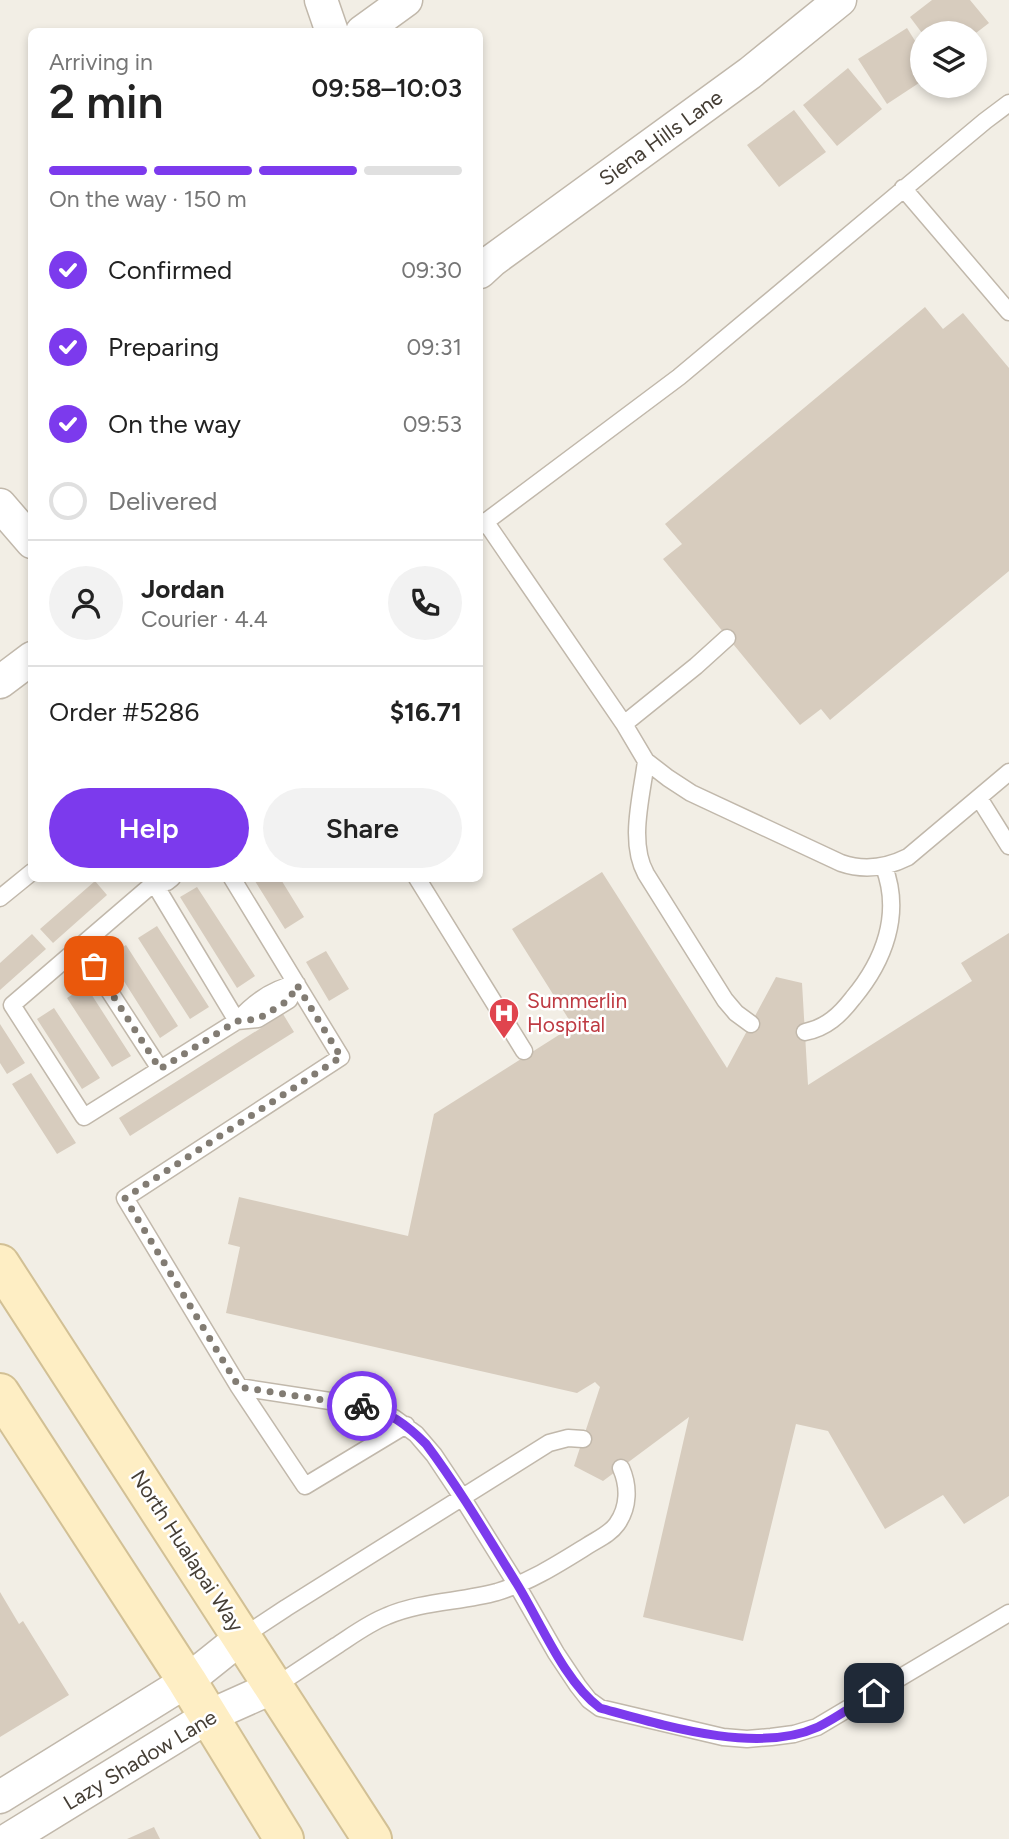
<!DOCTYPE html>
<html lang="en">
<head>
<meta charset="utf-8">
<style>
	:root { --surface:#fff; --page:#f2f2f2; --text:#222; --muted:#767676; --line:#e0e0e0; --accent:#7c3aed }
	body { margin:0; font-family:Figtree,sans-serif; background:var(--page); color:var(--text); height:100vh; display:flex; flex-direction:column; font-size:26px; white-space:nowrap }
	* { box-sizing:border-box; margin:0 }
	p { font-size:23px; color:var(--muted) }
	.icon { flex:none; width:38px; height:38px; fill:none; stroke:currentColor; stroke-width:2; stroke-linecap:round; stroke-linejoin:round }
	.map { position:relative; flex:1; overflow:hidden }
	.details { position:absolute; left:28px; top:28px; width:455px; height:854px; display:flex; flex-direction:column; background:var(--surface); border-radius:10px; box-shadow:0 4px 10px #0003 }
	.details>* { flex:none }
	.tools { position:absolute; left:910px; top:21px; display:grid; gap:14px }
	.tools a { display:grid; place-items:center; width:77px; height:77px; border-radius:50%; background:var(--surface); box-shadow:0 4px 10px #0003; font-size:35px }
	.pin { position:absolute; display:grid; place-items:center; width:60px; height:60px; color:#fff; margin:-30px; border-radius:14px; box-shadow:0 4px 10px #0006 }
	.courier { position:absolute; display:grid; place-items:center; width:70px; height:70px; margin:-35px; border:5px solid #7c3aed; border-radius:50%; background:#fff; color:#222; box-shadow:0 2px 9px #0007 }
	.overview em { font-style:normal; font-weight:600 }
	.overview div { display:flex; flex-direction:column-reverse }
	.overview { display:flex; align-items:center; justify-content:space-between; height:119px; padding:0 21px }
	h1 { font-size:46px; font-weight:600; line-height:52px }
	.bar { display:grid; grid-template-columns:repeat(4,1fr); gap:10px 7px; align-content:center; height:84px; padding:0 21px }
	.bar i { height:9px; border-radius:5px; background:var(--line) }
	.bar .current { background:var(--accent) }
	.bar p { grid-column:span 4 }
	.line { display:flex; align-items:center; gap:18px; padding:0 21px; border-top:2px solid var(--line) }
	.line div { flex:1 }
	.round { display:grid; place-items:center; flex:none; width:74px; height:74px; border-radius:37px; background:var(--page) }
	ol { padding:0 21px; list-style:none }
	li { display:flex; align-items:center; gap:21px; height:77px }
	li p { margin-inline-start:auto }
	li .icon { padding:7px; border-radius:50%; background:var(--accent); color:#fff; stroke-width:4 }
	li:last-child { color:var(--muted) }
	li i { width:38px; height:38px; border:4px solid var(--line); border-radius:50% }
	.primary-button { display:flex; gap:14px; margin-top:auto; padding:14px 21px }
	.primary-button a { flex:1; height:80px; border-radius:42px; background:var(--accent); color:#fff; font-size:28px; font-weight:600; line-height:80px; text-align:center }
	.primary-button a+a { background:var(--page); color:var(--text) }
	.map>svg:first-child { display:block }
	.building { fill:#d7ccbe }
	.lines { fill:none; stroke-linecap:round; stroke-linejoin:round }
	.lane-casing { stroke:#c1b8ab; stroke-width:19 }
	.street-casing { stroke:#c1b8ab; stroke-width:35 }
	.secondary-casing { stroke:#d2c095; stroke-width:42 }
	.lane { stroke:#fff; stroke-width:16 }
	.street { stroke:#fff; stroke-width:32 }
	.secondary { stroke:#feeec4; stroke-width:38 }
	.done { stroke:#827c73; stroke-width:7; stroke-dasharray:0 12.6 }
	.route { stroke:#7c3aed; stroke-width:9 }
	.labels { text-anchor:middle; stroke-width:5; stroke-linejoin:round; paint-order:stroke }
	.street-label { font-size:21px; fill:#453e35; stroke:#fff }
	.health-label { font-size:21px; fill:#be3a42; stroke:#fff; text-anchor:start }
</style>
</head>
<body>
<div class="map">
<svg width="1009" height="1839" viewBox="0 0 1009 1839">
	<rect width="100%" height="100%" fill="#f2eee5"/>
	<path class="building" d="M 932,0 L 970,0 L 989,23 L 976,33 L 922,33 L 910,17 Z
		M 907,28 L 922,52 L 922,81 L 887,104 L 858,59 Z
		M 848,68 L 882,109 L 837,146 L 803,105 Z
		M 794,110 L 826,152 L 779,187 L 747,145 Z
		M 925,307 L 943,329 L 963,313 L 1009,368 L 1009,571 L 830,720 L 821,709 L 800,725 L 663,559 L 682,544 L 665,524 Z
		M 602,872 L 727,1068 L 776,977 L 802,983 L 808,1085 L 972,981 L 961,963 L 1009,933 L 1009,1496 L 964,1524 L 943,1495 L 885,1529 L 828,1431 L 796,1424 L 743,1641 L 643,1617 L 689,1417 L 603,1481 L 574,1466 L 600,1387 L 595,1382 L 577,1393 L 226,1313 L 240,1247 L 228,1244 L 239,1197 L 408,1236 L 434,1114 L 573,1026 L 512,929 Z
		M 253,878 L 280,878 L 304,917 L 285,929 Z
		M 95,881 L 107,895 L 53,943 L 40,929 Z
		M 197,887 L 255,976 L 237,988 L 180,897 Z
		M 157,926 L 209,1007 L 190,1019 L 138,938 Z
		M 32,934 L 46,949 L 0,990 L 0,963 Z
		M 126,945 L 178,1026 L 160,1038 L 108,956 Z
		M 326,951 L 349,989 L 329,1001 L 306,962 Z
		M 86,986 L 131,1056 L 112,1067 L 67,998 Z
		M 54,1008 L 100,1078 L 82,1089 L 37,1019 Z
		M 283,1014 L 294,1032 L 130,1136 L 119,1118 Z
		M 0,1024 L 25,1063 L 7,1074 L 0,1063 Z
		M 31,1073 L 76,1143 L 57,1154 L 12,1084 Z
		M 0,1592 L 19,1624 L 23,1621 L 69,1695 L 0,1737 Z
		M 154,1827 L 160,1839 L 127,1839 Z"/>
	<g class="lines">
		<g class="lane-casing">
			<path id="lane" d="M 903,188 L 1009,312
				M 485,521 L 624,724 L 646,761 L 668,778 L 691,793 L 841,863 C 864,871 886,868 908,857 L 1009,772
				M 480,526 L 679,377 L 985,121 L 1009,103
				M 624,724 L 696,666 L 727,638
				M 646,761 C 642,795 628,842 646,874 L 725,1000 L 736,1013 L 751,1024
				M 979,798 L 1009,846
				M 155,878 L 154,883 L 12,1005 L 84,1117 L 237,1021 C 253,1003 273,988 297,984
				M 232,878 L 341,1057 L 125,1198 L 239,1387 L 305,1486 L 406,1425
				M 417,878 L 524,1051
				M 154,883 L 237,1021
				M 154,883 L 167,882 L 172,878
				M 0,898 L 32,872
				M 80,946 L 160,1069
				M 237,1021 L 258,1019 L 289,1000 L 297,984
				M 805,1032 C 826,1028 840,1015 853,998 C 884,961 902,914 884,867
				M 239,1387 L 369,1407 L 394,1418 L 416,1434 L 434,1455 L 462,1497 L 517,1585 L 556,1653 L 578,1686 L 589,1700 L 600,1708 L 723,1737 L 747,1739 L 771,1737 L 794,1734 L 817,1727 L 1009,1613
				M 242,1637 L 286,1608 L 549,1443 L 568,1438 L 583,1439
				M 274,1687 C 295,1673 316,1659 336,1646 C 353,1635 369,1623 387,1616 C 422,1601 461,1602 497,1592 C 530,1582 558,1564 587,1546 C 598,1539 610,1534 617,1524 C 629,1507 629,1486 621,1468"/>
		</g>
		<g class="street-casing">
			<path id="street" d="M 321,0 L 332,32
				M 362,32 L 406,0
				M 480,272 L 493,260 L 750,73 L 840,0
				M 0,505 L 32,542
				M 0,682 L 32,658
				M 0,1797 L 187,1681 L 242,1637
				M 9,1839 L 209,1716 L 274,1687"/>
		</g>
		<g class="secondary-casing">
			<path id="secondary" d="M 0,1264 L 372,1839
				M 0,1393 L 187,1681 L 284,1839"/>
		</g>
		<use href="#lane" class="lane"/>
		<use href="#street" class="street"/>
		<use href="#secondary" class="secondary"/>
	</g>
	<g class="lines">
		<path class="done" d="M 94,966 L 160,1069 L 237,1021 L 258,1019 L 289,1000 L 297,985 L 341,1057 L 125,1198 L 239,1387 L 362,1406"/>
		<path class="route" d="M 362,1406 C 388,1410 408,1426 426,1444 C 459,1488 488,1537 517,1584 C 541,1623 564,1681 600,1708 C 662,1725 757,1755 818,1727 C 837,1718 855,1704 874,1693"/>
	</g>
	<defs>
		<g id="hospital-pin" transform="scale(1.575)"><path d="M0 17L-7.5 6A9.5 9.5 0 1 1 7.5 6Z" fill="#e0444e" stroke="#fff"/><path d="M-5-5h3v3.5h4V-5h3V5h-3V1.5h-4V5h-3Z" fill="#fff"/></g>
	</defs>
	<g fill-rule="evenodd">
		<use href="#hospital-pin" x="504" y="1013"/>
	</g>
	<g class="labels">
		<g class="street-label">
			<text transform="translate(661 138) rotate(-36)" y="7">Siena Hills Lane</text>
			<text transform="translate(187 1551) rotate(57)" y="7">North Hualapai Way</text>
			<text transform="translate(140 1760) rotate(-31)" y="7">Lazy Shadow Lane</text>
		</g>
		<g class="health-label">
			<text x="527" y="1008">Summerlin<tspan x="527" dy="24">Hospital</tspan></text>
		</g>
	</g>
</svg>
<div class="tools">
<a><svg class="icon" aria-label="layers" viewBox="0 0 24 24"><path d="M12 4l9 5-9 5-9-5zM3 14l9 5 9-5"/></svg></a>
</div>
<div class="pin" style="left:94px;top:966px;background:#ea580c"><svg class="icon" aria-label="bag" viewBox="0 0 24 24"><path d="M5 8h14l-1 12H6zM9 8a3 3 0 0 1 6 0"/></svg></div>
<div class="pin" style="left:874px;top:1693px;background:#1f2937"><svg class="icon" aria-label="home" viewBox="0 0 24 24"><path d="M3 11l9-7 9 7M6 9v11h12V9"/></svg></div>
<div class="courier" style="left:362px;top:1406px"><svg class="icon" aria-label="bike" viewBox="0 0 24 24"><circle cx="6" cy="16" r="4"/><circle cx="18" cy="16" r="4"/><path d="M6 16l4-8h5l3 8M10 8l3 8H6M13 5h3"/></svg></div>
<section class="details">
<div class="overview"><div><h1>2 min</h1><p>Arriving in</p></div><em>09:58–10:03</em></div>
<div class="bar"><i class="current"></i><i class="current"></i><i class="current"></i><i></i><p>On the way · 150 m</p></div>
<ol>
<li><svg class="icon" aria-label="check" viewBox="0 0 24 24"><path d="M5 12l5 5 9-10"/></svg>Confirmed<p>09:30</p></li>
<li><svg class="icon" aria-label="check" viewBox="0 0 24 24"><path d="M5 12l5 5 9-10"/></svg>Preparing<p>09:31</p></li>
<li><svg class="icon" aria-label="check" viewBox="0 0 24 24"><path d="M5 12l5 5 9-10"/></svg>On the way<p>09:53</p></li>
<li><i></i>Delivered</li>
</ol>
<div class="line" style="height:126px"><a class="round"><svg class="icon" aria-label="person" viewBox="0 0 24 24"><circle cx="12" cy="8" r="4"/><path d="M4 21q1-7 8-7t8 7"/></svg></a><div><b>Jordan</b><p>Courier · 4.4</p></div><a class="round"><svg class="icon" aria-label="phone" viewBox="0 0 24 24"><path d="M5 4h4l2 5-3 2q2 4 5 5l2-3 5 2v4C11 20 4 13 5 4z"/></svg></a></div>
<div class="line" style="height:91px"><div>Order #5286</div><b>$16.71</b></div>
<div class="primary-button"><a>Help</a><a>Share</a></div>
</section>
</div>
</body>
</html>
